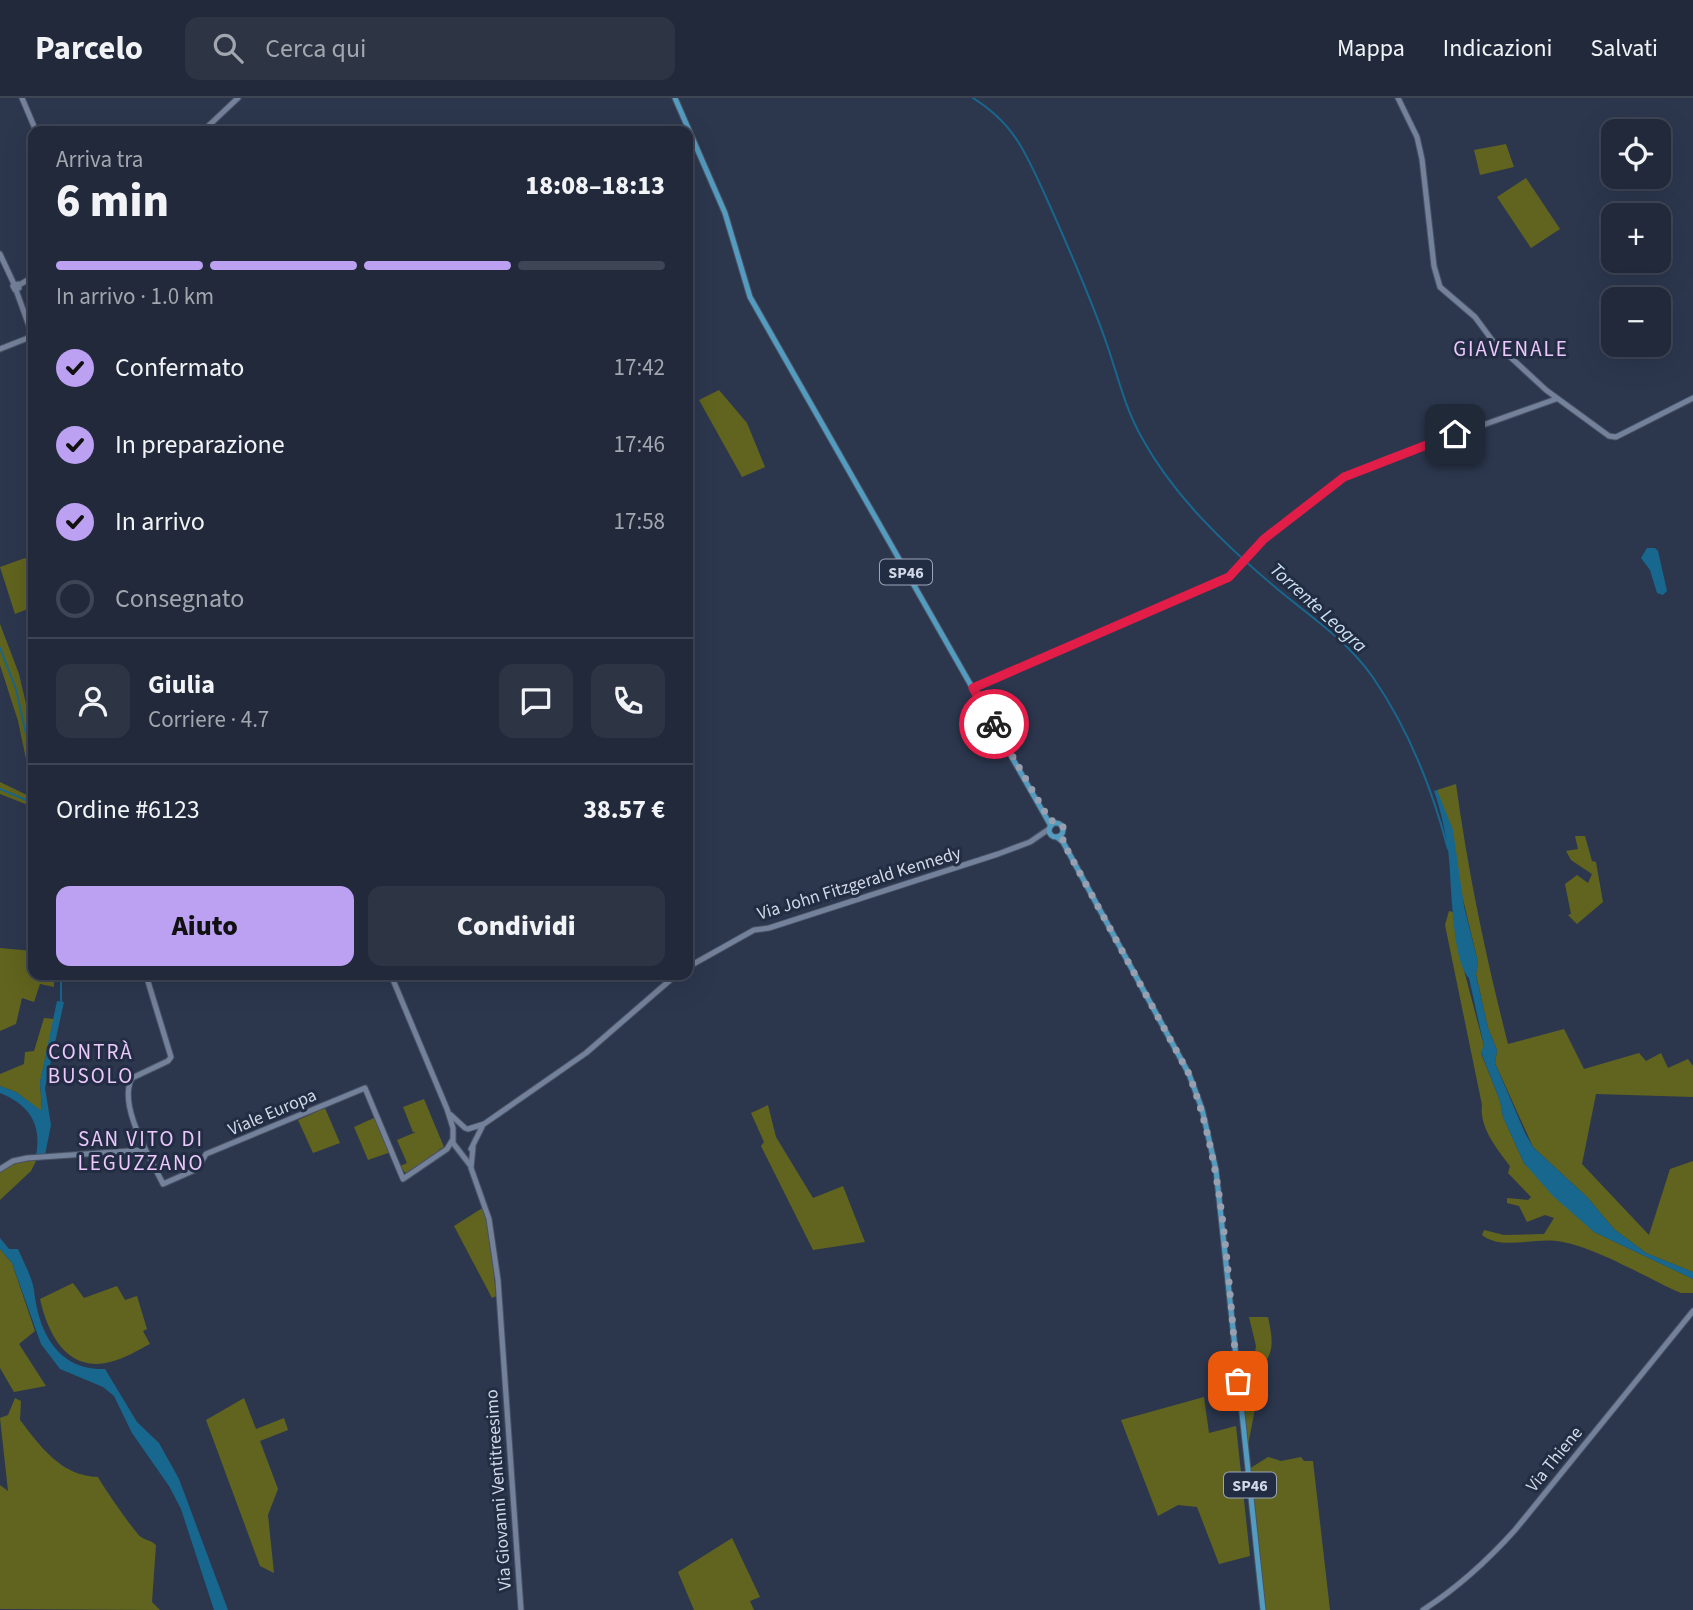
<!DOCTYPE html>
<html lang="it">
<head>
<meta charset="utf-8">
<style>
	:root { --surface:#21293a; --page:#2d3545; --text:#f1f3f6; --muted:#a2a6af; --line:#3e4554; --accent:#bca0f2 }
	body { margin:0; font-family:"Source Sans 3",sans-serif; background:var(--page); color:var(--text); height:100vh; display:flex; flex-direction:column; font-size:26px; white-space:nowrap }
	* { box-sizing:border-box; margin:0 }
	p { font-size:23px; color:var(--muted) }
	.icon { flex:none; width:38px; height:38px; fill:none; stroke:currentColor; stroke-width:2; stroke-linecap:round; stroke-linejoin:round }
	.map { position:relative; flex:1; overflow:hidden }
	.drawer { position:absolute; left:28px; top:28px; width:665px; height:854px; display:flex; flex-direction:column; background:var(--surface); border-radius:14px; box-shadow:0 7px 28px #0002,0 0 0 2px var(--line) }
	.drawer>* { flex:none }
	.controls { position:absolute; left:1601px; top:21px; display:grid; gap:14px }
	.controls a { display:grid; place-items:center; width:70px; height:70px; border-radius:14px; background:var(--surface); box-shadow:0 7px 28px #0002,0 0 0 2px var(--line); font-size:35px }
	.pin { position:absolute; display:grid; place-items:center; width:60px; height:60px; color:#fff; margin:-30px; border-radius:14px; box-shadow:0 4px 10px #0006 }
	.courier { position:absolute; display:grid; place-items:center; width:70px; height:70px; margin:-35px; border:5px solid #e11d48; border-radius:50%; background:#fff; color:#222; box-shadow:0 2px 9px #0007 }
	.overview em { font-style:normal; font-weight:800 }
	.overview div { display:flex; flex-direction:column-reverse }
	.overview { display:flex; align-items:center; justify-content:space-between; height:119px; padding:0 28px }
	h1 { font-size:46px; font-weight:800; line-height:52px }
	.bar { display:grid; grid-template-columns:repeat(4,1fr); gap:10px 7px; align-content:center; height:84px; padding:0 28px }
	.bar i { height:9px; border-radius:5px; background:var(--line) }
	.bar .active { background:var(--accent) }
	.bar p { grid-column:span 4 }
	.line { display:flex; align-items:center; gap:18px; padding:0 28px; border-top:2px solid var(--line) }
	.line div { flex:1 }
	.round { display:grid; place-items:center; flex:none; width:74px; height:74px; border-radius:14px; background:var(--page) }
	ol { padding:0 28px; list-style:none }
	li { display:flex; align-items:center; gap:21px; height:77px }
	li p { margin-inline-start:auto }
	li .icon { padding:7px; border-radius:50%; background:var(--accent); color:#111; stroke-width:4 }
	li:last-child { color:var(--muted) }
	li i { width:38px; height:38px; border:4px solid var(--line); border-radius:50% }
	.primary-button { display:flex; gap:14px; margin-top:auto; padding:14px 28px }
	.primary-button a { flex:1; height:80px; border-radius:14px; background:var(--accent); color:#111; font-size:28px; font-weight:800; line-height:80px; text-align:center }
	.primary-button a+a { background:var(--page); color:var(--text) }
	header { display:flex; align-items:center; gap:42px; box-sizing:border-box; height:98px; padding:0 35px; background:var(--surface); border-bottom:2px solid var(--line) }
	header strong { font-size:33px }
	nav { display:flex; gap:38px; margin-inline-start:auto; font-size:24px }
	.search { width:490px; height:63px; background:var(--page); display:flex; align-items:center; gap:18px; box-sizing:border-box; padding:0 24px; border-radius:14px; color:var(--muted); font-size:26px }
	.map>svg:first-child { display:block }
	.green { fill:#61641e }
	.water { fill:#18678e }
	.lines { fill:none; stroke-linecap:round; stroke-linejoin:round }
	.stream { stroke:#18678e; stroke-width:2 }
	.secondary-casing { stroke:#495265; stroke-width:7 }
	.primary-casing { stroke:#495265; stroke-width:7 }
	.secondary { stroke:#74819a; stroke-width:5 }
	.primary { stroke:#539bbf; stroke-width:5 }
	.done { stroke:#97a0b1; stroke-width:7; stroke-dasharray:0 12.6 }
	.route { stroke:#e11d48; stroke-width:9 }
	.labels { text-anchor:middle; stroke-width:6; stroke-linejoin:round; paint-order:stroke }
	.shield { fill:#222d43; stroke:#9ca5b6; stroke-width:2 }
	.shield-label { font-size:16px; font-weight:bold; fill:#d1d8e7 }
	.street-label { font-size:18px; fill:#d1d8e7; stroke:#222d43 }
	.water-label { font-size:19px; font-style:italic; fill:#cde3f1; stroke:#222d43 }
	.quarter-label { font-size:21px; letter-spacing:2px; fill:#ecc8fc; stroke:#222d43 }
</style>
</head>
<body>
<header>
<strong>Parcelo</strong>
<div class="search"><svg class="icon" aria-label="search" viewBox="0 0 24 24"><circle cx="10" cy="10" r="6"/><path d="M15 15l6 6"/></svg>Cerca qui</div>
<nav><a>Mappa</a><a>Indicazioni</a><a>Salvati</a></nav>
</header>
<div class="map">
<svg width="1693" height="1512" viewBox="0 0 1693 1512">
	<rect width="100%" height="100%" fill="#2c374e"/>
	<path class="green" d="M 1506,46 L 1514,69 L 1480,77 L 1474,52 Z
		M 1526,80 L 1560,131 L 1531,150 L 1497,99 Z
		M 719,292 L 747,325 L 765,369 L 742,379 L 699,302 Z
		M 25,460 L 33,469 L 33,509 L 15,516 L 0,469 Z
		M 0,526 L 19,576 L 32,631 L 33,709 L 0,696 L 0,684 L 27,697 L 30,680 L 18,623 L 0,567 Z
		M 1456,686 C 1468,774 1486,860 1508,946 L 1564,931 L 1584,971 L 1639,955 L 1646,963 L 1661,955 L 1668,970 L 1688,961 L 1693,968 L 1693,999 L 1596,996 L 1582,1066 L 1649,1137 L 1670,1071 L 1693,1063 L 1693,1174 L 1646,1155 L 1614,1131 L 1587,1099 L 1533,1049 L 1495,965 L 1497,952 L 1488,930 L 1476,876 L 1478,864 L 1437,692 Z
		M 1575,738 L 1585,738 L 1592,763 L 1596,764 L 1603,804 L 1577,826 L 1568,817 L 1571,816 L 1565,786 L 1577,777 L 1588,785 L 1592,776 L 1571,762 L 1566,753 L 1578,751 Z
		M 1449,813 L 1453,814 L 1456,842 L 1484,948 L 1481,955 L 1500,1003 L 1503,1019 L 1524,1065 L 1594,1134 L 1693,1181 L 1693,1195 L 1681,1195 C 1646,1180 1593,1147 1556,1143 C 1534,1140 1500,1152 1482,1137 L 1484,1132 L 1504,1137 L 1544,1136 L 1554,1120 L 1545,1117 L 1527,1124 L 1519,1108 L 1507,1105 L 1507,1100 L 1528,1102 L 1531,1099 L 1508,1075 L 1510,1068 C 1497,1051 1479,1029 1482,1007 L 1445,827 Z
		M 0,850 L 33,853 L 33,877 L 54,877 L 54,889 L 40,886 L 34,904 L 22,900 L 16,926 L 0,933 Z
		M 44,920 L 54,921 L 40,984 L 42,1014 L 16,994 L 0,988 L 0,976 L 24,966 L 25,954 L 34,953 Z
		M 424,1001 L 444,1049 L 438,1052 L 444,1051 L 407,1077 L 400,1068 L 407,1065 L 397,1042 L 416,1034 L 413,1034 L 403,1009 Z
		M 768,1007 L 776,1039 L 813,1100 L 843,1088 L 865,1144 L 813,1152 L 761,1048 L 764,1044 L 751,1015 Z
		M 325,1010 L 340,1045 L 313,1055 L 298,1022 Z
		M 376,1019 L 391,1054 L 368,1062 L 354,1029 Z
		M 23,1063 L 36,1063 L 31,1073 L 0,1102 L 0,1071 Z
		M 484,1109 L 490,1136 L 496,1198 L 492,1200 L 454,1128 Z
		M 0,1151 L 12,1165 L 35,1233 L 19,1246 L 46,1288 L 14,1294 L 0,1270 Z
		M 73,1185 L 84,1200 L 117,1188 L 125,1202 L 137,1198 L 147,1231 L 143,1233 L 150,1246 C 138,1252 124,1261 110,1264 C 67,1275 48,1236 40,1201 Z
		M 1249,1219 L 1268,1219 C 1271,1234 1276,1252 1264,1265 L 1247,1352 L 1244,1322 L 1256,1248 Z
		M 1204,1299 L 1209,1335 L 1236,1328 L 1250,1458 L 1219,1466 L 1197,1409 L 1178,1407 L 1158,1418 L 1121,1322 Z
		M 15,1300 L 21,1303 L 20,1322 C 41,1349 61,1378 98,1379 C 102,1387 135,1435 141,1439 C 147,1443 151,1442 156,1447 L 152,1504 L 160,1512 L 0,1511 L 0,1387 L 8,1393 L 0,1320 L 8,1317 Z
		M 244,1300 L 256,1331 L 284,1320 L 288,1332 L 260,1343 L 278,1391 L 268,1417 L 274,1475 L 260,1468 L 206,1322 Z
		M 1268,1359 L 1281,1363 L 1301,1359 L 1304,1363 L 1313,1363 L 1330,1512 L 1265,1512 L 1249,1371 Z
		M 732,1440 L 760,1499 L 750,1503 L 754,1512 L 694,1512 L 678,1474 Z"/>
	<path class="water" d="M 1647,450 L 1655,450 L 1658,453 L 1667,493 L 1663,497 L 1657,495 L 1650,472 L 1641,460 Z
		M 1437,692 L 1453,732 L 1464,808 L 1478,864 L 1476,877 L 1488,930 L 1497,952 L 1495,965 L 1525,1035 L 1533,1049 L 1587,1099 L 1614,1131 L 1646,1155 L 1693,1174 L 1693,1181 L 1594,1134 L 1553,1098 L 1524,1065 L 1503,1019 L 1500,1003 L 1481,954 L 1484,948 L 1469,880 C 1451,861 1452,780 1448,752 C 1445,732 1441,713 1434,693 Z
		M 57,903 L 64,904 L 45,990 L 51,1027 L 45,1057 L 36,1057 C 42,1027 30,1007 0,995 L 0,988 L 16,994 L 42,1013 L 40,984 Z
		M 0,1140 L 9,1151 L 18,1151 C 23,1163 32,1179 34,1192 C 38,1232 57,1273 105,1271 L 137,1324 L 159,1345 L 179,1381 L 228,1512 L 214,1512 L 181,1411 L 169,1388 L 132,1335 L 114,1298 L 103,1289 L 60,1271 L 41,1246 L 12,1165 L 0,1151 Z"/>
	<g class="lines">
		<path class="stream" d="M 973,0 C 1015,26 1026,56 1046,99 C 1067,146 1088,193 1105,241 C 1117,274 1124,309 1142,340 C 1173,397 1225,447 1275,489 C 1308,517 1346,541 1372,578 C 1408,630 1432,690 1448,751
			M 0,550 L 16,591 L 33,668
			M 0,691 L 33,705
			M 61,903 L 61,877"/>
		<g class="secondary-casing">
			<path id="secondary" d="M 22,0 L 36,33
				M 1398,0 L 1417,39 L 1422,61 L 1434,168 L 1440,189 L 1475,219 L 1492,242 L 1546,292 L 1609,338 L 1616,339 L 1693,300
				M 203,33 L 238,0
				M 0,156 L 14,186
				M 18,186 L 19,190 L 15,192 L 13,188 Z
				M 19,187 L 33,179
				M 16,192 L 33,239
				M 0,251 L 33,238
				M 973,590 L 1229,479 L 1264,441 L 1344,379 L 1390,360 L 1556,301
				M 688,869 L 754,832 L 769,830 L 998,756 L 1030,744 L 1049,731
				M 146,877 L 171,959 L 168,963 L 132,980 C 117,1007 151,1061 163,1086 L 197,1071 L 206,1056 L 365,990 L 403,1081 L 447,1051 L 453,1041
				M 391,877 L 447,1011 L 453,1030 L 453,1045 L 470,1067
				M 451,1017 L 465,1030
				M 468,1031 L 484,1026 L 586,955 L 676,877
				M 473,1049 L 471,1070 L 489,1121 L 498,1182 L 521,1512
				M 471,1051 L 482,1029
				M 0,1071 L 13,1063 L 27,1060 L 144,1052
				M 1423,1512 C 1459,1489 1487,1463 1515,1432 L 1693,1213"/>
		</g>
		<g class="primary-casing">
			<path id="primary" d="M 675,0 L 725,115 L 750,199 L 1051,728
				M1049 732a7 7 0 1 1 14 0a7 7 0 1 1-14 0Z
				M 1057,739 L 1063,744 L 1189,976 L 1202,1011 L 1216,1072 L 1263,1512"/>
		</g>
		<use href="#secondary" class="secondary"/>
		<use href="#primary" class="primary"/>
	</g>
	<g class="lines">
		<path class="done" d="M 994,626 L 1049,721 L 1063,729 L 1063,744 L 1189,976 C 1226,1074 1227,1180 1238,1283"/>
		<path class="route" d="M 994,626 L 973,590 L 1229,479 L 1264,441 L 1344,379 L 1455,336"/>
	</g>
	<g class="labels">
		<g class="shield">
			<rect x="880" y="461.5" width="52" height="25" rx="5"/>
			<rect x="1224" y="1374.5" width="52" height="25" rx="5"/>
		</g>
		<g class="shield-label">
			<text x="906" y="480">SP46</text>
			<text x="1250" y="1393">SP46</text>
		</g>
		<g class="street-label">
			<text transform="translate(859 785) rotate(-17)" y="6">Via John Fitzgerald Kennedy</text>
			<text transform="translate(272 1014) rotate(-23)" y="6">Viale Europa</text>
			<text transform="translate(1554 1361) rotate(-51)" y="6">Via Thiene</text>
			<text transform="translate(498 1392) rotate(-94)" y="6">Via Giovanni Ventitreesimo</text>
		</g>
		<g class="water-label">
			<text transform="translate(1319 509) rotate(42)" y="7">Torrente Leogra</text>
		</g>
		<g class="quarter-label">
			<text x="1511" y="258">GIAVENALE</text>
			<text x="91" y="961">CONTRÀ<tspan x="91" dy="24">BUSOLO</tspan></text>
			<text x="141" y="1048">SAN VITO DI<tspan x="141" dy="24">LEGUZZANO</tspan></text>
		</g>
	</g>
</svg>
<div class="controls">
<a><svg class="icon" aria-label="locate" viewBox="0 0 24 24"><circle cx="12" cy="12" r="6"/><path d="M12 2v4M12 18v4M2 12h4M18 12h4"/></svg></a>
<a>+</a>
<a>−</a>
</div>
<div class="pin" style="left:1238px;top:1283px;background:#ea580c"><svg class="icon" aria-label="bag" viewBox="0 0 24 24"><path d="M5 8h14l-1 12H6zM9 8a3 3 0 0 1 6 0"/></svg></div>
<div class="pin" style="left:1455px;top:336px;background:#1f2937"><svg class="icon" aria-label="home" viewBox="0 0 24 24"><path d="M3 11l9-7 9 7M6 9v11h12V9"/></svg></div>
<div class="courier" style="left:994px;top:626px"><svg class="icon" aria-label="bike" viewBox="0 0 24 24"><circle cx="6" cy="16" r="4"/><circle cx="18" cy="16" r="4"/><path d="M6 16l4-8h5l3 8M10 8l3 8H6M13 5h3"/></svg></div>
<section class="drawer">
<div class="overview"><div><h1>6 min</h1><p>Arriva tra</p></div><em>18:08–18:13</em></div>
<div class="bar"><i class="active"></i><i class="active"></i><i class="active"></i><i></i><p>In arrivo · 1.0 km</p></div>
<ol>
<li><svg class="icon" aria-label="check" viewBox="0 0 24 24"><path d="M5 12l5 5 9-10"/></svg>Confermato<p>17:42</p></li>
<li><svg class="icon" aria-label="check" viewBox="0 0 24 24"><path d="M5 12l5 5 9-10"/></svg>In preparazione<p>17:46</p></li>
<li><svg class="icon" aria-label="check" viewBox="0 0 24 24"><path d="M5 12l5 5 9-10"/></svg>In arrivo<p>17:58</p></li>
<li><i></i>Consegnato</li>
</ol>
<div class="line" style="height:126px"><a class="round"><svg class="icon" aria-label="person" viewBox="0 0 24 24"><circle cx="12" cy="8" r="4"/><path d="M4 21q1-7 8-7t8 7"/></svg></a><div><b>Giulia</b><p>Corriere · 4.7</p></div><a class="round"><svg class="icon" aria-label="chat" viewBox="0 0 24 24"><path d="M4 5h16v11H9l-5 4z"/></svg></a><a class="round"><svg class="icon" aria-label="phone" viewBox="0 0 24 24"><path d="M5 4h4l2 5-3 2q2 4 5 5l2-3 5 2v4C11 20 4 13 5 4z"/></svg></a></div>
<div class="line" style="height:91px"><div>Ordine #6123</div><b>38.57 €</b></div>
<div class="primary-button"><a>Aiuto</a><a>Condividi</a></div>
</section>
</div>
</body>
</html>
